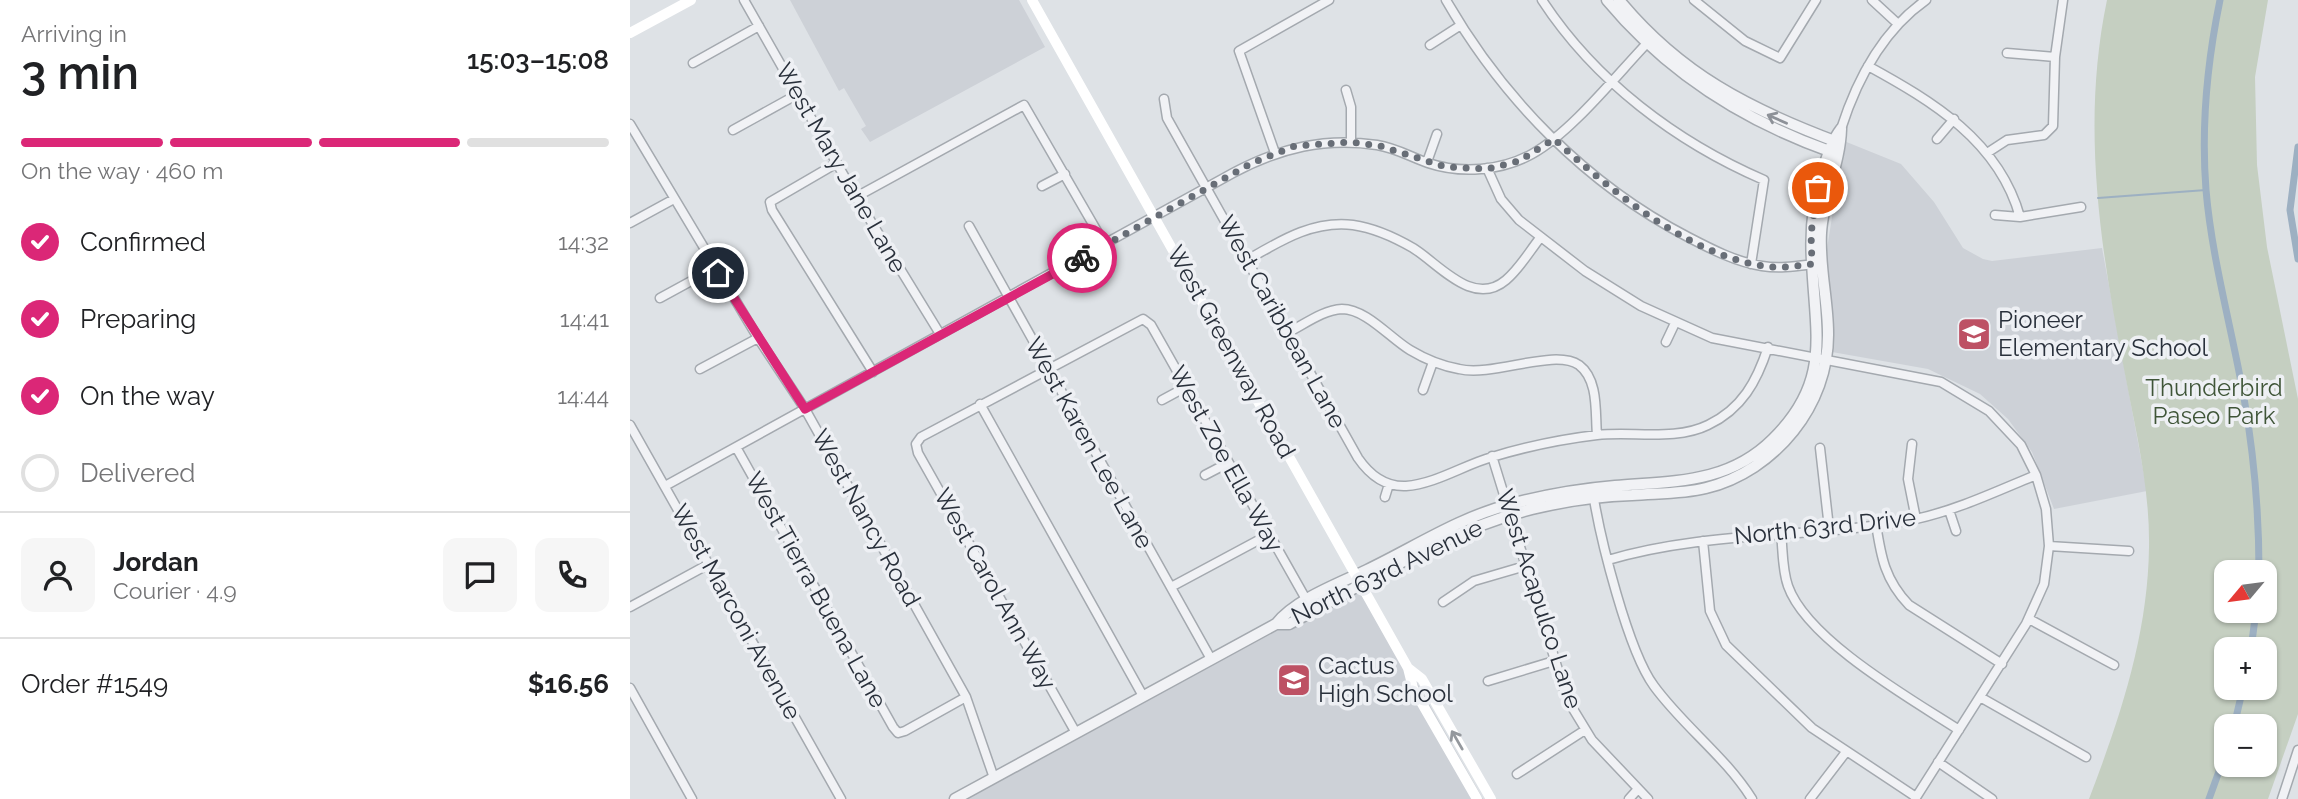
<!DOCTYPE html>
<html lang="en">
<head>
<meta charset="utf-8">
<style>
	:root { --surface:#fff; --page:#f6f6f6; --text:#202124; --muted:#757577; --line:#e0e0e0; --accent:#db2777 }
	body { margin:0; font-family:Raleway,sans-serif; background:var(--page); color:var(--text); height:100vh; display:flex; flex-direction:column; font-size:26px; white-space:nowrap }
	* { box-sizing:border-box; margin:0 }
	p { font-size:23px; color:var(--muted) }
	.icon { flex:none; width:38px; height:38px; fill:none; stroke:currentColor; stroke-width:2; stroke-linecap:round; stroke-linejoin:round }
	.map { position:relative; flex:1; overflow:hidden }
	.drawer { display:flex; flex-direction:column; background:var(--surface); width:630px }
	.drawer>* { flex:none }
	.needle { width:46px; rotate:241deg }
	.tools { position:absolute; left:1584px; top:560px; display:grid; gap:14px }
	.tools a { display:grid; place-items:center; width:63px; height:63px; border-radius:14px; background:var(--surface); box-shadow:0 2px 5px #0004; font-size:35px }
	.pin { position:absolute; display:grid; place-items:center; width:60px; height:60px; color:#fff; margin:-30px; border:4px solid #fff; border-radius:50%; box-shadow:0 2px 7px #0007 }
	.courier { position:absolute; display:grid; place-items:center; width:70px; height:70px; margin:-35px; border:5px solid #db2777; border-radius:50%; background:#fff; color:#222; box-shadow:0 2px 9px #0007 }
	.headline em { font-style:normal; font-weight:600 }
	.headline div { display:flex; flex-direction:column-reverse }
	.headline { display:flex; align-items:center; justify-content:space-between; height:119px; padding:0 21px }
	h1 { font-size:46px; font-weight:600; line-height:52px }
	.bar { display:grid; grid-template-columns:repeat(4,1fr); gap:10px 7px; align-content:center; height:84px; padding:0 21px }
	.bar i { height:9px; border-radius:5px; background:var(--line) }
	.bar .selected { background:var(--accent) }
	.bar p { grid-column:span 4 }
	.line { display:flex; align-items:center; gap:18px; padding:0 21px; border-top:2px solid var(--line) }
	.line div { flex:1 }
	.round { display:grid; place-items:center; flex:none; width:74px; height:74px; border-radius:14px; background:var(--page) }
	ol { padding:0 21px; list-style:none }
	li { display:flex; align-items:center; gap:21px; height:77px }
	li p { margin-inline-start:auto }
	li .icon { padding:7px; border-radius:50%; background:var(--accent); color:#fff; stroke-width:4 }
	li:last-child { color:var(--muted) }
	li i { width:38px; height:38px; border:4px solid var(--line); border-radius:50% }
	main { display:flex; flex:1; min-height:0 }
	.map>svg:first-child { display:block }
	.built { fill:#cdd1d7 }
	.green { fill:#c5cfc1; fill-rule:evenodd }
	.lines { fill:none; stroke-linecap:round; stroke-linejoin:round }
	.stream { stroke:#9db0c2; stroke-width:2 }
	.canal { stroke:#9db0c2; stroke-width:7 }
	.minor-casing { stroke:#a4a9af; stroke-width:11 }
	.tertiary-casing { stroke:#a4a9af; stroke-width:13 }
	.minor { stroke:#f1f2f5; stroke-width:8 }
	.tertiary { stroke:#f1f2f5; stroke-width:10 }
	.secondary { stroke:#fff; stroke-width:10 }
	.oneway { stroke:#8d9198 }
	.oneway2 { stroke:#94989d }
	.done { stroke:#686e77; stroke-width:7; stroke-dasharray:0 12.6 }
	.route { stroke:#db2777; stroke-width:9 }
	.labels { text-anchor:middle; stroke-width:7; stroke-linejoin:round; paint-order:stroke }
	.street-label { font-size:24px; fill:#29303b; stroke:#eef0f4 }
	.poi-label { font-size:24px; fill:#29303b; stroke:#eef0f4; text-anchor:start }
	.park-label { font-size:24px; fill:#3f5538; stroke:#eef0f4 }
</style>
</head>
<body>
<main>
<section class="drawer">
<div class="headline"><div><h1>3 min</h1><p>Arriving in</p></div><em>15:03–15:08</em></div>
<div class="bar"><i class="selected"></i><i class="selected"></i><i class="selected"></i><i></i><p>On the way · 460 m</p></div>
<ol>
<li><svg class="icon" aria-label="check" viewBox="0 0 24 24"><path d="M5 12l5 5 9-10"/></svg>Confirmed<p>14:32</p></li>
<li><svg class="icon" aria-label="check" viewBox="0 0 24 24"><path d="M5 12l5 5 9-10"/></svg>Preparing<p>14:41</p></li>
<li><svg class="icon" aria-label="check" viewBox="0 0 24 24"><path d="M5 12l5 5 9-10"/></svg>On the way<p>14:44</p></li>
<li><i></i>Delivered</li>
</ol>
<div class="line" style="height:126px"><a class="round"><svg class="icon" aria-label="person" viewBox="0 0 24 24"><circle cx="12" cy="8" r="4"/><path d="M4 21q1-7 8-7t8 7"/></svg></a><div><b>Jordan</b><p>Courier · 4.9</p></div><a class="round"><svg class="icon" aria-label="chat" viewBox="0 0 24 24"><path d="M4 5h16v11H9l-5 4z"/></svg></a><a class="round"><svg class="icon" aria-label="phone" viewBox="0 0 24 24"><path d="M5 4h4l2 5-3 2q2 4 5 5l2-3 5 2v4C11 20 4 13 5 4z"/></svg></a></div>
<div class="line" style="height:91px"><div>Order #1549</div><b>$16.56</b></div>
</section>
<div class="map">
<svg width="1668" height="799" viewBox="0 0 1668 799">
	<rect width="100%" height="100%" fill="#dee2e6"/>
	<path class="built" d="M 160,0 L 389,0 L 415,47 L 240,142 L 231,129 L 236,126 L 214,88 L 209,91 Z
		M 1214,141 L 1271,164 L 1304,202 L 1333,248 L 1353,259 L 1362,261 L 1472,248 L 1517,491 L 1424,509 L 1402,452 L 1378,419 L 1350,394 L 1298,369 L 1202,352 L 1196,255 Z
		M 729,580 L 853,799 L 325,799 L 523,691 Z"/>
	<path class="green" d="M 1477,0 L 1638,0 L 1625,77 L 1627,165 L 1637,247 L 1668,399 L 1668,714 L 1638,799 L 1459,799 C 1490,718 1518,635 1519,547 C 1520,487 1505,428 1494,369 C 1470,246 1451,124 1477,0 ZM 1596,572 L 1634,572 L 1634,611 L 1596,611 ZM 1596,649 L 1634,649 L 1634,688 L 1596,688 ZM 1596,726 L 1634,726 L 1634,765 L 1596,765 Z"/>
	<g class="lines">
		<path class="stream" d="M 1468,198 L 1576,190"/>
		<path class="canal" d="M 1590,0 C 1577,63 1571,126 1576,190 C 1582,260 1602,329 1614,398 C 1624,455 1629,514 1629,572
			M 1668,147 L 1660,210 L 1668,259
			M 1621,649 L 1626,611
			M 1604,726 L 1613,688
			M 1579,799 L 1596,752"/>
		<g class="minor-casing">
			<path id="minor" d="M 114,0 L 226,197 L 310,334
				M 816,0 C 873,99 956,184 1058,237 C 1081,249 1106,262 1132,266 C 1150,269 1168,266 1185,264
				M 912,0 C 965,81 1046,142 1134,180 L 1121,264
				M 1064,0 L 1115,41 L 1150,58 L 1186,0
				M 1242,0 L 1268,24
				M 800,45 L 831,25
				M 1377,53 L 1425,57
				M 63,63 L 129,26
				M 1238,66 C 1302,101 1369,141 1390,217
				M 716,90 L 721,107 L 721,142
				M 534,99 L 537,118 L 728,458 C 739,474 755,487 776,486 C 805,484 834,465 862,457 C 895,447 933,439 967,435 C 1002,431 1046,441 1078,425 C 1112,409 1127,381 1138,347
				M 0,124 L 128,338 L 175,409 L 336,697 L 364,778
				M 1211,129 C 1227,79 1252,31 1296,0
				M 103,130 L 168,94
				M 1307,139 L 1324,119
				M 645,153 L 609,51 L 699,0
				M 1357,153 L 1377,140 L 1414,135 L 1423,126 L 1425,57 L 1433,0
				M 797,162 L 807,134
				M 207,163 L 140,202 L 142,210 L 243,372
				M 857,168 L 871,199 L 889,220 L 955,271 L 1011,306 L 1082,338 L 1311,382 L 1359,411 L 1391,445 L 1406,475 L 1416,509 L 1419,546 L 1414,584 L 1396,624 L 1285,799
				M 412,186 L 435,174
				M 226,197 L 394,105 L 475,245
				M 1365,215 L 1390,217 L 1451,207
				M 0,223 L 44,199
				M 339,226 L 581,659
				M 617,260 C 650,241 683,220 723,225 C 744,228 764,237 783,248 C 809,264 843,308 876,280 C 890,268 899,252 910,238
				M 30,298 L 85,268
				M 659,332 C 675,324 693,310 712,309 C 736,309 760,338 780,350 C 795,359 812,366 829,369 C 864,377 924,348 949,365 C 969,380 965,413 967,435
				M 1036,342 L 1045,323
				M 70,369 L 128,338
				M 793,390 L 803,362
				M 532,400 L 556,387
				M 350,404 L 513,696
				M 0,425 L 211,799
				M 1282,444 L 1278,479 L 1286,519
				M 106,447 L 263,727 L 268,733 L 275,731 L 336,697
				M 1190,448 L 1199,528
				M 862,456 L 937,699 L 962,740 L 1018,799
				M 575,475 L 598,463
				M 35,486 L 603,173 C 650,148 695,137 747,145 C 766,148 781,157 798,163 C 831,174 871,171 902,154 C 942,132 988,73 1021,39
				M 963,493 C 970,538 998,651 1024,686 C 1054,727 1095,756 1122,799
				M 755,497 L 759,484
				M 1319,510 L 1326,531
				M 1246,524 C 1251,557 1255,580 1279,605 L 1372,664
				M 1151,533 C 1153,550 1152,569 1158,586 C 1177,640 1281,699 1329,730
				M 1073,541 L 1080,611 L 1096,645 L 1182,728 L 1286,797
				M 1419,546 L 1499,551
				M 978,560 C 1078,530 1184,539 1286,519 C 1327,510 1367,491 1406,475
				M 541,587 L 638,535
				M 813,602 L 844,581 L 895,566
				M 0,607 L 79,564
				M 1399,619 L 1484,665
				M 858,681 L 924,661
				M 0,688 L 62,799
				M 1350,697 L 1456,757
				M 446,733 L 288,453 L 286,444 L 291,437 L 513,319 L 521,325 L 677,601
				M 1308,762 L 1362,799
				M 887,774 L 955,730
				M 999,799 L 1008,789
				M 1180,799 L 1216,752
				M 1652,799 L 1668,750"/>
		</g>
		<g class="tertiary-casing">
			<path id="tertiary" d="M 977,0 C 1037,72 1114,121 1202,152
				M 989,0 C 1050,74 1119,109 1207,142
				M 646,624 L 659,624 C 739,582 814,531 902,509 C 935,501 968,496 1002,495 C 1027,493 1052,494 1076,488 C 1145,471 1199,405 1198,333 C 1198,300 1189,267 1191,233 C 1193,197 1210,164 1211,129
				M 325,799 L 646,624 C 666,599 708,584 737,570 C 785,547 828,518 881,504 C 915,495 950,489 985,486 C 1043,481 1098,484 1143,439 C 1202,381 1185,334 1182,261 C 1180,231 1183,202 1192,173 C 1197,157 1201,142 1211,129"/>
		</g>
		<use href="#minor" class="minor"/>
		<use href="#tertiary" class="tertiary"/>
		<path class="secondary" d="M 402,0 L 778,668 L 783,688 L 847,799
			M 0,33 L 61,0
			M 778,668 L 792,679 L 861,799"/>
	</g>
	<defs><path id="oneway-shaft" d="M-6 0H5M1.5-3L5.5 0L1.5 3" fill="none" stroke-width="1.6" stroke-linecap="round" stroke-linejoin="round" transform="scale(1.75)"/></defs>
	<use class="oneway" href="#oneway-shaft" transform="translate(1147 119) rotate(-156)"/>
	<use class="oneway2" href="#oneway-shaft" transform="translate(827 740) rotate(-120)"/>
	<g class="lines">
		<path class="done" d="M 452,258 L 622,163 L 665,146 L 721,142 L 750,146 L 816,167 L 857,169 L 889,161 L 924,139 C 979,189 1058,255 1134,266 C 1150,269 1166,266 1182,264 L 1181,233 L 1188,188"/>
		<path class="route" d="M 88,273 L 175,409 L 452,258"/>
	</g>
	<defs>
		<g id="school-square" transform="scale(1.75)"><rect x="-9" y="-9" width="18" height="18" rx="4" fill="#bd5164" stroke="#eef0f4"/><path d="M0-5L7-2L0 1L-7-2ZM-4 1L0 2.5L4 1V4Q0 6-4 4Z" fill="#fff"/></g>
	</defs>
	<g fill-rule="evenodd">
		<use href="#school-square" x="1344" y="334"/>
		<use href="#school-square" x="664" y="680"/>
	</g>
	<g class="labels">
		<g class="street-label">
			<text transform="translate(211 168) rotate(60)" y="8">West Mary Jane Lane</text>
			<text transform="translate(652 322) rotate(61)" y="8">West Caribbean Lane</text>
			<text transform="translate(601 352) rotate(61)" y="8">West Greenway Road</text>
			<text transform="translate(459 443) rotate(61)" y="8">West Karen Lee Lane</text>
			<text transform="translate(596 459) rotate(61)" y="8">West Zoe Ella Way</text>
			<text transform="translate(236 518) rotate(61)" y="8">West Nancy Road</text>
			<text transform="translate(1195 527) rotate(-6)" y="8">North 63rd Drive</text>
			<text transform="translate(757 572) rotate(-26)" y="8">North 63rd Avenue</text>
			<text transform="translate(365 589) rotate(61)" y="8">West Carol Ann Way</text>
			<text transform="translate(186 590) rotate(61)" y="8">West Tierra Buena Lane</text>
			<text transform="translate(909 599) rotate(72)" y="8">West Acapulco Lane</text>
			<text transform="translate(106 612) rotate(61)" y="8">West Marconi Avenue</text>
		</g>
		<g class="poi-label">
			<text x="1368" y="328">Pioneer<tspan x="1368" dy="28">Elementary School</tspan></text>
			<text x="688" y="674">Cactus<tspan x="688" dy="28">High School</tspan></text>
		</g>
		<g class="park-label">
			<text x="1584" y="396">Thunderbird<tspan x="1584" dy="28">Paseo Park</tspan></text>
		</g>
	</g>
</svg>
<div class="tools">
<a><svg class="needle" viewBox="-14 -14 28 28"><path d="M0-13l5 13h-10z" fill="#e53935"/><path d="M0 13l5-13h-10z" fill="#757577"/></svg></a>
<a>+</a>
<a>−</a>
</div>
<div class="pin" style="left:1188px;top:188px;background:#ea580c"><svg class="icon" aria-label="bag" viewBox="0 0 24 24"><path d="M5 8h14l-1 12H6zM9 8a3 3 0 0 1 6 0"/></svg></div>
<div class="pin" style="left:88px;top:273px;background:#1f2937"><svg class="icon" aria-label="home" viewBox="0 0 24 24"><path d="M3 11l9-7 9 7M6 9v11h12V9"/></svg></div>
<div class="courier" style="left:452px;top:258px"><svg class="icon" aria-label="bike" viewBox="0 0 24 24"><circle cx="6" cy="16" r="4"/><circle cx="18" cy="16" r="4"/><path d="M6 16l4-8h5l3 8M10 8l3 8H6M13 5h3"/></svg></div>
</div>
</main>
</body>
</html>
